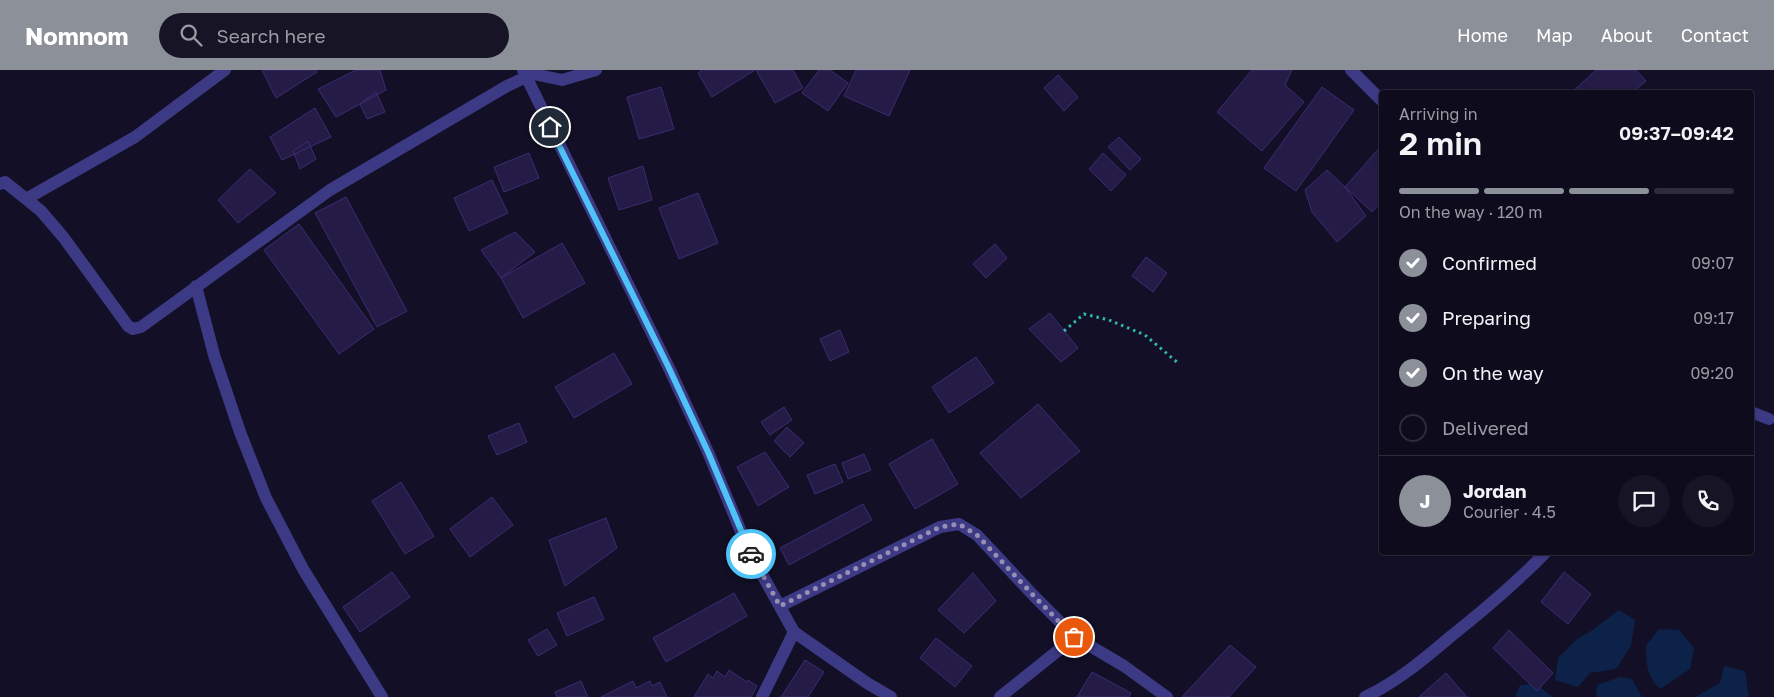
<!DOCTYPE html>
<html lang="en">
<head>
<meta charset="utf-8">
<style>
	:root { --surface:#0e0b1c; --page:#171425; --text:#f1f3f6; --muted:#9b9ba3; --line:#2e2b3b; --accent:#8c9099 }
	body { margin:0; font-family:"Golos Text",sans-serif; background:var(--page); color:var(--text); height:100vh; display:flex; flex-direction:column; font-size:19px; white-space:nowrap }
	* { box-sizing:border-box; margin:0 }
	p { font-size:16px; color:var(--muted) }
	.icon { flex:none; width:28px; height:28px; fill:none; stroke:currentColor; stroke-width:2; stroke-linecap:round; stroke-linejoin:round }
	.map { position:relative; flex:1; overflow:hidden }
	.details { position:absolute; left:1379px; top:20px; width:375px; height:465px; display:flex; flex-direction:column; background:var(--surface); border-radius:5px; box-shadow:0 1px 4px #0004,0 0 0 1px var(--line) }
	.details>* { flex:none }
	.pin { position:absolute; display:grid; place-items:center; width:42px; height:42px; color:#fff; margin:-21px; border:2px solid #fff; border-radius:50%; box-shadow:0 1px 5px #0007 }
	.courier { position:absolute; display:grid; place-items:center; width:50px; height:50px; margin:-25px; border:4px solid #4fc3f7; border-radius:50%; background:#fff; color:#222; box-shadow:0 1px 6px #0007 }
	.headline em { font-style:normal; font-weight:600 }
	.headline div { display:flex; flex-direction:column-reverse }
	.headline { display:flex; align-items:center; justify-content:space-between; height:85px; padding:0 20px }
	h1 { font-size:32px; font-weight:600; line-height:38px }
	.bar { display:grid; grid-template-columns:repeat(4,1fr); gap:8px 5px; align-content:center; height:60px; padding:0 20px }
	.bar i { height:6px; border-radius:4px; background:var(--line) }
	.bar .active { background:var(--accent) }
	.bar p { grid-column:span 4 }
	.line { display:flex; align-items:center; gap:12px; padding:0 20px; border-top:1px solid var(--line) }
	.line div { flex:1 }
	.round { display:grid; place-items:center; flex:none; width:52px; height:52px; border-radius:26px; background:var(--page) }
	ol { padding:0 20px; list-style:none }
	li { display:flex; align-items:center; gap:15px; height:55px }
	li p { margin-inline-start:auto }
	li .icon { padding:5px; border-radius:50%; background:var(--accent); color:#fff; stroke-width:4 }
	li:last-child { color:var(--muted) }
	li i { width:28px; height:28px; border:2px solid var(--line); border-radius:50% }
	header { display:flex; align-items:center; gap:30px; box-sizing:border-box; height:70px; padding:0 25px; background:var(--accent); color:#fff }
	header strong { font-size:24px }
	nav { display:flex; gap:28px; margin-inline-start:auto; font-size:18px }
	.search { width:350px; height:45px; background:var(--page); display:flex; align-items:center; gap:12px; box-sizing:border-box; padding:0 18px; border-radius:28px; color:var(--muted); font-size:19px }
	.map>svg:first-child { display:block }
	.water { fill:#0c2248 }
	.building { fill:#241b47; stroke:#3b2d73 }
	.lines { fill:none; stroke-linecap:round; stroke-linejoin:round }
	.path { stroke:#2fb8b0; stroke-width:3; stroke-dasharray:2.5 4; stroke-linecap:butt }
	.service { stroke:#3d3a85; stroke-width:12 }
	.minor { stroke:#3d3a85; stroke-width:12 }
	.done { stroke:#948fb3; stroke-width:5; stroke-dasharray:0 9 }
	.route { stroke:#4fc3f7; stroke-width:6 }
</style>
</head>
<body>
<header>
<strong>Nomnom</strong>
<div class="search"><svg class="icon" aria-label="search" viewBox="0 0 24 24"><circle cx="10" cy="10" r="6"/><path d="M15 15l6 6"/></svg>Search here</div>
<nav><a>Home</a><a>Map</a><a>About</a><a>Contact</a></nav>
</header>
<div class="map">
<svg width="1774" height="627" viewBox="0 0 1774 627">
	<rect width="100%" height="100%" fill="#130f26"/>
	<path class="water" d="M 1619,540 L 1635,550 L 1631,576 L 1616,599 L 1590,603 L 1578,617 L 1555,610 L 1558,588 L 1577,569 L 1591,561 Z
		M 1659,559 L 1679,560 L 1694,578 L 1690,599 L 1660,619 C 1647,607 1646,593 1646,576 Z
		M 1724,596 L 1745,601 L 1749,627 L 1695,627 L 1720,613 Z
		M 1620,607 L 1632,609 L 1642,627 L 1596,627 L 1597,615 Z
		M 1537,614 L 1547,623 L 1554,627 L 1515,627 L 1520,615 Z"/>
	<path class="building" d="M 262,0 L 316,0 L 317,2 L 276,28 Z
		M 356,0 L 380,0 L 386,20 L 336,47 L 318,19 Z
		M 702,0 L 755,0 L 712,27 L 698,3 Z
		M 756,0 L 793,0 L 803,18 L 775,33 Z
		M 819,0 L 830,0 L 848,13 L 828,41 L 802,23 Z
		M 856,0 L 910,0 L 889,46 L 844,26 Z
		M 1252,0 L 1292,0 L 1285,15 L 1304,32 L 1262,81 L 1217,42 Z
		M 1596,0 L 1636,0 L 1646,11 L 1633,22 L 1572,22 Z
		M 1058,5 L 1078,27 L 1064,41 L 1044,18 Z
		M 661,17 L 674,59 L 639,69 L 627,27 Z
		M 1322,17 L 1354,40 L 1296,121 L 1264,98 Z
		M 376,22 L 385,42 L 367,49 L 360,34 Z
		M 315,38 L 331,67 L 282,90 L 270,67 Z
		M 1119,67 L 1141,89 L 1130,100 L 1108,77 Z
		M 308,71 L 316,89 L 300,99 L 293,81 Z
		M 1381,76 L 1381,132 L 1372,142 L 1345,117 Z
		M 529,83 L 539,108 L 504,122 L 494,97 Z
		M 1103,83 L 1126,105 L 1111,121 L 1089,99 Z
		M 643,96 L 652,130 L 619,140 L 608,108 Z
		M 250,99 L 276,123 L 238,153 L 218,130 Z
		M 1327,100 L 1345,117 L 1366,146 L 1337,172 L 1312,142 L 1305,120 Z
		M 492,110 L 508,143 L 469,161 L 454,128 Z
		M 698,123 L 718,173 L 679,189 L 659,138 Z
		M 346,127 L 407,241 L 377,257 L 315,143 Z
		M 299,154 L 374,259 L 339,284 L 264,180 Z
		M 515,162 L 535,182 L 501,208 L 481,180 Z
		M 562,173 L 585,213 L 523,248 L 501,208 Z
		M 995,174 L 1007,188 L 986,208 L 973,194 Z
		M 1146,187 L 1167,203 L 1153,222 L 1132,206 Z
		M 1050,243 L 1078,278 L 1061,292 L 1029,259 Z
		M 840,260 L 849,282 L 830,291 L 820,269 Z
		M 614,283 L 632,314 L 574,348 L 555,317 Z
		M 976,287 L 994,313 L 949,343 L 932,317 Z
		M 1038,334 L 1080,381 L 1021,428 L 980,383 Z
		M 784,337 L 792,350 L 770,365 L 761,352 Z
		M 519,353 L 527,372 L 497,385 L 488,366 Z
		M 787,357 L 804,373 L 790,387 L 774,371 Z
		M 932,369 L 958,414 L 915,439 L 889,394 Z
		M 765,382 L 789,417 L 758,436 L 737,397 Z
		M 864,384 L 871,400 L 848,409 L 842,393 Z
		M 835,394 L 843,412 L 815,424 L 807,405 Z
		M 401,412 L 434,466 L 405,484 L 372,431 Z
		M 492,427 L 513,455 L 470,487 L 450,459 Z
		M 863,434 L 872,450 L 789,495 L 780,478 Z
		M 606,448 L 617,478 L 565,516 L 549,470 Z
		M 392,502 L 410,527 L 360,562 L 343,537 Z
		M 1564,502 L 1591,524 L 1568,554 L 1541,532 Z
		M 973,503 L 996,531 L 964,563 L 938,540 Z
		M 734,523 L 747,546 L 666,592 L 653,568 Z
		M 594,527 L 604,549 L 567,566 L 557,543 Z
		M 547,559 L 557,575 L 538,586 L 528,570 Z
		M 1509,560 L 1553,603 L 1537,621 L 1493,578 Z
		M 936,568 L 972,596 L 955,617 L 920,588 Z
		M 1230,575 L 1256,597 L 1229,627 L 1182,627 Z
		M 805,590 L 824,602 L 808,627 L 781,627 Z
		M 729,600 L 747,612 L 748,610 L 757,616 L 751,627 L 694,627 L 708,604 L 713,608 L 717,601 L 725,607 Z
		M 1092,602 L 1131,623 L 1129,627 L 1077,627 Z
		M 1446,603 L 1467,627 L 1419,627 Z
		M 581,611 L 588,627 L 557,627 L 555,622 Z
		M 633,611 L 636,618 L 650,611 L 652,616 L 660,612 L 667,627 L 601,627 Z"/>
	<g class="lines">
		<path class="path" d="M 1064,261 L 1084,244 L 1109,250 L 1145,265 L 1178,293"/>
		<path class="service" d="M 1351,0 L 1381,30"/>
		<path class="minor" d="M 523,0 L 668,296 L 708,382 L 749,481 L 794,562 L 762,627
			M 524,2 L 562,10 L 596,0
			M 0,114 L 5,112 L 41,141 L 64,168 L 128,256 L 133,259 L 141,257 L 330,120 L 507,16 L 526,7
			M 26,129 L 135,67 L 225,0
			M 196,216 L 214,285 L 240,362 L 266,428 L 303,499 L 382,627
			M 1751,342 L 1769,349
			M 780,536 L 940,457 L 959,454 L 977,465 L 1034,526 L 1075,567 L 1124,596 L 1167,627
			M 794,562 L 867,613 L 891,627
			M 1000,627 L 1075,567
			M 1365,627 C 1397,612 1424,589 1450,567 C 1484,540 1516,513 1546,482"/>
	</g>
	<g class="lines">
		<path class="done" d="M 751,484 L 780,536 L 940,457 L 959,454 L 977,465 L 1034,526 L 1074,567"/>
		<path class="route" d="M 550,57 L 668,296 L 708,382 L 751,484"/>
	</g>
</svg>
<div class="pin" style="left:1074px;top:567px;background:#ea580c"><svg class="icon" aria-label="bag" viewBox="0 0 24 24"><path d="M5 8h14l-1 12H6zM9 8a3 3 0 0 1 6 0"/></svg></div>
<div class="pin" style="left:550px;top:57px;background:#1f2937"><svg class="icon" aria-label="home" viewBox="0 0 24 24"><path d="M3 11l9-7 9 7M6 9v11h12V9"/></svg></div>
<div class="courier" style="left:751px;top:484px"><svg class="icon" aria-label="car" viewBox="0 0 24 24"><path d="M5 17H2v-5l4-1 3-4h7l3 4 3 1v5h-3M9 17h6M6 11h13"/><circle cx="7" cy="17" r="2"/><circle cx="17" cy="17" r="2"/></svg></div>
<section class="details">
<div class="headline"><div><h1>2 min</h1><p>Arriving in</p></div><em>09:37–09:42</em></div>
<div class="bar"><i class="active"></i><i class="active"></i><i class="active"></i><i></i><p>On the way · 120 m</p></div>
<ol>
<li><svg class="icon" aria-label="check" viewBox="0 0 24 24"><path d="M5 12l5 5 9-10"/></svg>Confirmed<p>09:07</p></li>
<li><svg class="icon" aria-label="check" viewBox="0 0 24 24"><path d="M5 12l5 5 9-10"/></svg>Preparing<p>09:17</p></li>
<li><svg class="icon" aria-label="check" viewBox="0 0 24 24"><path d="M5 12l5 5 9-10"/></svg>On the way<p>09:20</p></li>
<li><i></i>Delivered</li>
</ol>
<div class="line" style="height:90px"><b class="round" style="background:var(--accent);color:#fff">J</b><div><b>Jordan</b><p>Courier · 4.5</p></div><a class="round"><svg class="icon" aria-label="chat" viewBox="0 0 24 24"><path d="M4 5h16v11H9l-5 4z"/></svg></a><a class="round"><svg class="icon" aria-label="phone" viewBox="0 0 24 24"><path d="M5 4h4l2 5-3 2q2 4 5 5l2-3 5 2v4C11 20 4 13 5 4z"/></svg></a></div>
</section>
</div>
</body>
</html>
